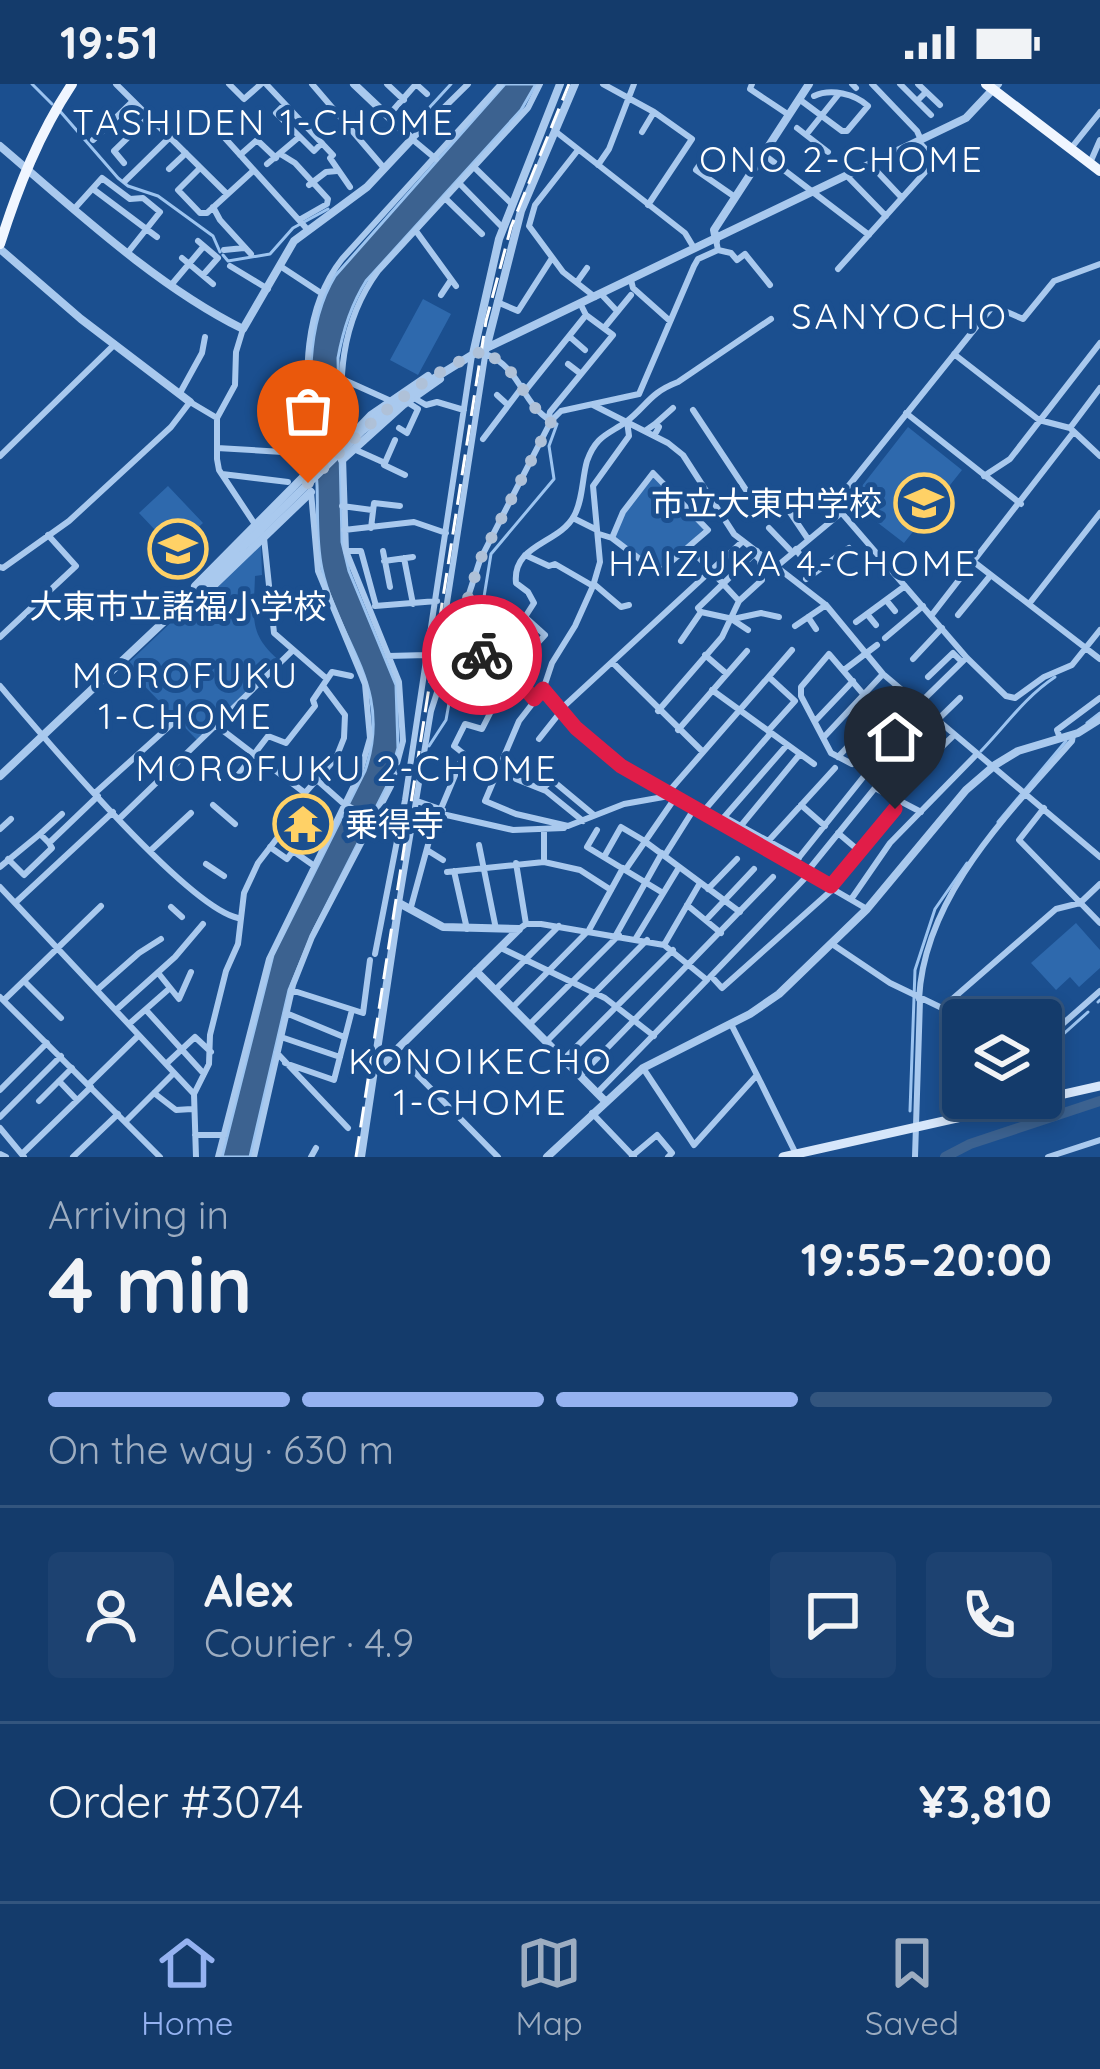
<!DOCTYPE html>
<html lang="en">
<head>
<meta charset="utf-8">
<style>
	:root { --surface:#143b6b; --page:#1d4271; --text:#f1f3f6; --muted:#9dadc1; --line:#33557e; --accent:#95b2f1 }
	body { margin:0; font-family:Quicksand,"Noto Sans JP",sans-serif; background:var(--page); color:var(--text); height:100vh; display:flex; flex-direction:column; font-size:45px; white-space:nowrap }
	* { box-sizing:border-box; margin:0 }
	p { font-size:39px; color:var(--muted) }
	.icon { flex:none; width:66px; height:66px; fill:none; stroke:currentColor; stroke-width:2; stroke-linecap:round; stroke-linejoin:round }
	.map { position:relative; height:1073px; overflow:hidden }
	.details { display:flex; flex-direction:column; background:var(--surface); flex:1 }
	.details>* { flex:none }
	.fabs { position:absolute; left:942px; top:915px; display:grid; gap:24px }
	.fabs a { display:grid; place-items:center; width:120px; height:120px; border-radius:12px; background:var(--surface); box-shadow:0 6px 18px #0003,0 0 0 3px var(--line); font-size:60px }
	.pin { position:absolute; display:grid; place-items:center; width:102px; height:102px; color:#fff; margin:-123px -51px; border-radius:50% 50% 50% 0; rotate:-45deg; box-shadow:0 0 12px #0007 }
	.pin .icon { rotate:45deg }
	.courier { position:absolute; display:grid; place-items:center; width:120px; height:120px; margin:-60px; border:9px solid #e11d48; border-radius:50%; background:#fff; color:#222; box-shadow:0 3px 15px #0007 }
	.summary em { font-style:normal; font-weight:700 }
	.summary div { display:flex; flex-direction:column-reverse }
	.summary { display:flex; align-items:center; justify-content:space-between; height:204px; padding:0 48px }
	h1 { font-size:78px; font-weight:700; line-height:90px }
	.bar { display:grid; grid-template-columns:repeat(4,1fr); gap:18px 12px; align-content:center; height:144px; padding:0 48px }
	.bar i { height:15px; border-radius:9px; background:var(--line) }
	.bar .on { background:var(--accent) }
	.bar p { grid-column:span 4 }
	.line { display:flex; align-items:center; gap:30px; padding:0 48px; border-top:3px solid var(--line) }
	.line div { flex:1 }
	.round { display:grid; place-items:center; flex:none; width:126px; height:126px; border-radius:12px; background:var(--page) }
	.status { display:flex; justify-content:space-between; align-items:center; height:84px; padding:0 60px; background:var(--surface); direction:ltr }
	.status svg { height:33px; fill:currentColor }
	.dock { display:flex; justify-content:space-around; align-items:center; height:168px; border-top:3px solid var(--line); background:var(--surface); font-size:33px; color:var(--muted) }
	.dock a { display:grid; justify-items:center; gap:6px }
	.dock .on { color:var(--accent) }
	.map>svg:first-child { display:block }
	.green { fill:#2e69ad }
	.water { fill:#3c6290; stroke:#9cc4f0; stroke-width:3 }
	.lines { fill:none; stroke-linecap:round; stroke-linejoin:round }
	.stream { stroke:#9cc4f0; stroke-width:3 }
	.river { stroke:#3c6290; stroke-width:10 }
	.minor { stroke:#a9c9ee; stroke-width:6 }
	.tertiary { stroke:#a9c9ee; stroke-width:8 }
	.secondary { stroke:#d6e6fa; stroke-width:9 }
	.primary { stroke:#f0f6ff; stroke-width:10 }
	.rail { stroke:#fff; stroke-width:3; stroke-dasharray:21 9; stroke-linecap:butt }
	.tertiary-bridge { stroke:#a9c9ee; stroke-width:8 }
	.done { stroke:#afc1d8; stroke-width:12; stroke-dasharray:0 21.6 }
	.route { stroke:#e11d48; stroke-width:15 }
	.labels { text-anchor:middle; stroke-width:10; stroke-linejoin:round; paint-order:stroke }
	.poi-label { font-size:33px; fill:#fff; stroke:#1b4f8f; text-anchor:end }
	.neighbourhood-label { font-size:36px; letter-spacing:3px; fill:#fff; stroke:#1b4f8f }
</style>
</head>
<body>
<div class="status"><b>19:51</b><svg viewBox="0 0 49 12"><path d="M0 12V9h3v3zM5 12V6h3v6zM10 12V3h3v9zM15 12V0h3v12zM26 1h20v11H26zM47 4h2v5h-2z"/></svg></div>
<div class="map">
<svg width="1100" height="1073" viewBox="0 0 1100 1073">
	<rect width="100%" height="100%" fill="#1b4f8f"/>
	<path class="green" d="M 423,215 L 451,230 L 418,291 L 390,276 Z
		M 908,343 L 962,386 L 904,459 L 860,425 L 855,411 Z
		M 654,391 L 704,445 L 661,487 L 614,454 L 625,429 Z
		M 168,402 L 203,439 L 174,466 L 139,429 Z
		M 258,461 L 261,461 L 262,491 L 255,492 C 254,531 247,550 280,577 L 197,656 L 125,582 L 180,530 L 217,504 Z
		M 1076,839 L 1100,866 L 1100,884 L 1079,903 L 1070,893 L 1056,906 L 1031,879 Z"/>
	<path class="water" d="M 505,0 L 536,0 L 521,26 L 366,197 C 351,221 343,246 338,274 L 342,458 L 349,487 L 396,601 L 398,664 L 388,700 L 314,846 L 289,906 L 250,1073 L 222,1073 L 273,871 L 365,687 C 394,603 339,560 322,485 C 316,458 318,428 317,401 C 313,334 298,253 335,192 Z"/>
	<g class="lines">
		<path class="stream" d="M 32,0 L 52,20
			M 59,26 L 118,94 L 128,102 L 158,112 L 213,152 L 220,168
			M 408,47 L 451,0
			M 223,171 L 228,177 L 270,170 L 293,144 L 328,125
			M 460,560 L 483,519 L 491,470 L 554,395 L 549,362 L 557,340
			M 1087,639 L 1100,629
			M 429,662 L 446,636 L 458,569
			M 981,667 C 1006,641 1025,613 1055,593
			M 998,738 L 1066,657
			M 1098,918 L 1100,916
			M 1049,963 L 1088,928
			M 983,1018 L 988,1014
			M 910,1027 L 915,886 L 935,825 L 967,779"/>
		<path class="river" d="M 945,1073 L 970,1060 L 1100,1017"/>
		<path class="minor" d="M 116,0 L 227,110
			M 229,0 L 244,15 L 261,0
			M 266,0 L 333,71 L 330,74 L 350,103
			M 312,0 L 384,84
			M 387,0 L 404,16
			M 416,0 L 427,10
			M 603,0 L 654,28
			M 752,0 L 750,5 L 789,31
			M 852,0 L 856,4
			M 872,0 L 917,47 L 921,56
			M 900,0 L 917,17 L 926,8
			M 918,0 L 940,21
			M 799,15 L 842,47 L 847,47 L 868,22 C 855,10 831,4 814,12
			M 917,17 L 931,31
			M 285,20 L 276,29 L 314,67 L 322,59
			M 388,32 L 416,0
			M 214,42 L 307,145
			M 797,44 L 828,68
			M 555,47 L 685,149 L 694,164
			M 642,48 L 654,28 L 692,55 L 648,121
			M 806,51 L 838,11
			M 93,56 L 133,17
			M 1072,63 L 1100,28
			M 711,64 L 696,86 L 735,113
			M 578,66 L 535,121 L 529,142 L 563,188 L 595,213
			M 763,70 L 869,151
			M 240,71 L 257,56 L 276,74
			M 282,71 L 295,79 L 328,115 L 327,120 L 299,136
			M 436,75 L 412,55 L 468,0
			M 124,79 L 114,67 L 150,32
			M 1090,79 L 1100,56
			M 267,80 L 299,53
			M 870,80 L 902,114
			M 598,81 L 609,65 L 634,0
			M 200,84 L 178,106 L 200,129 L 207,129 L 253,87
			M 475,84 L 511,119
			M 169,85 L 186,69
			M 847,92 L 886,132
			M 125,97 L 170,53
			M 460,100 L 503,144
			M 309,101 L 326,88 L 337,87
			M 93,105 L 157,153
			M 446,115 L 482,150
			M 213,123 L 220,136 L 251,170
			M 75,124 L 102,94 L 130,115 L 143,114 L 160,128 L 129,167
			M 416,147 L 456,202
			M 198,157 L 218,174 L 203,191
			M 224,166 L 244,164
			M 718,166 L 731,169 L 737,176 L 745,170 L 770,201
			M 182,174 L 213,200
			M 1100,180 L 1054,197 L 1023,235 L 993,222 L 834,420 L 967,574 L 1006,612 L 1015,614 L 1044,593 L 1072,581 L 1100,546
			M 230,182 L 268,205
			M 280,182 L 321,209
			M 838,185 L 936,76 L 918,57
			M 631,196 L 633,204 L 670,237
			M 577,198 L 587,184
			M 172,200 L 204,162
			M 601,210 L 617,227
			M 441,211 L 451,196
			M 497,218 L 518,227 L 552,174
			M 604,244 L 631,211
			M 243,245 L 236,268 L 235,301 L 217,334 L 217,375 L 219,386 L 264,454 L 274,549 L 327,595
			M 570,253 L 585,266
			M 486,270 C 521,284 521,319 551,337
			M 954,270 L 1039,336 L 1070,344 L 1100,372
			M 568,280 L 581,290
			M 342,295 L 391,317
			M 525,307 L 586,231
			M 180,309 L 202,269 L 205,253
			M 639,310 L 694,182 L 698,175 L 718,166 L 716,156
			M 497,311 L 508,321
			M 414,314 L 426,321 L 437,318 L 464,326
			M 593,321 L 668,359 L 683,371 L 734,450 L 826,521 L 883,590 L 1100,773
			M 693,326 L 748,409 L 785,421 L 808,455
			M 906,329 L 1021,420
			M 548,336 L 550,328 L 613,251 L 586,231 L 581,221
			M 627,337 L 629,352 L 593,402 L 600,478 L 593,502 L 575,542 L 552,579 L 543,606 L 519,637 L 485,717 L 516,730 L 568,742 L 624,720 L 669,712 L 671,705 L 792,566
			M 655,340 L 673,324
			M 399,344 L 407,349 L 418,325 L 407,318
			M 1070,344 L 1100,304
			M 645,347 L 655,340 L 659,343 L 654,352
			M 483,355 L 523,302
			M 395,356 L 384,381 L 405,391
			M 345,360 C 337,298 340,239 378,187 L 528,24 L 540,0
			M 217,364 L 283,368
			M 356,366 L 385,379
			M 0,372 L 115,260
			M 311,389 C 309,318 294,236 342,175 L 501,0
			M 222,390 L 288,398
			M 984,392 L 1010,375 L 1100,259
			M 342,422 L 372,426
			M 573,434 L 597,446
			M 371,444 L 374,419 L 400,422
			M 769,444 L 792,468
			M 344,446 L 414,438 L 446,449
			M 599,450 L 612,454 L 658,489 L 708,446 L 653,389 L 623,428 L 612,454
			M 796,465 L 813,490 L 806,495
			M 346,467 L 361,467 L 376,522
			M 383,467 L 390,503
			M 525,471 L 549,482 L 555,480 L 593,502
			M 404,474 L 413,520
			M 384,477 L 413,473
			M 974,478 L 1100,575
			M 0,483 L 3,484 L 69,437 L 171,343 L 190,318 L 217,334
			M 776,483 L 841,429
			M 813,490 L 849,464
			M 594,500 L 621,523 L 629,521
			M 886,516 L 895,527
			M 739,517 L 762,496 L 760,476 L 753,469
			M 1029,520 L 1100,429
			M 375,522 L 437,517
			M 701,528 L 733,535 L 761,529 L 779,533
			M 867,530 L 876,541
			M 958,531 L 990,492
			M 931,532 L 1072,350
			M 808,533 L 816,545
			M 733,536 L 748,546
			M 856,538 L 905,502
			M 795,542 L 826,521
			M 0,553 L 76,482 L 48,451
			M 885,554 L 923,522
			M 681,557 L 701,528 L 698,524 L 757,467
			M 453,562 L 500,581 L 534,614
			M 705,571 L 727,590
			M 388,572 L 427,571
			M 913,575 L 942,544
			M 613,579 L 703,668
			M 844,586 L 877,561
			M 928,593 L 953,569 L 962,578
			M 444,595 L 436,590 L 486,266
			M 0,602 C 41,650 186,823 238,834
			M 543,606 L 576,644 L 621,682 L 867,825
			M 712,606 L 814,680
			M 919,620 L 966,574
			M 561,625 L 743,457
			M 658,627 L 722,553 L 739,517 L 689,463
			M 816,636 L 853,597
			M 217,642 L 305,709
			M 866,644 L 898,675
			M 678,646 L 747,567
			M 768,647 L 795,617 L 770,594
			M 824,653 L 883,590
			M 1060,654 L 1057,646 L 1100,614
			M 539,655 L 562,626
			M 838,673 L 901,606
			M 852,680 L 831,669 L 801,612 L 801,603 L 829,570 L 864,611
			M 516,681 L 522,683 L 516,695 L 546,707 L 583,737
			M 863,683 L 885,687 L 960,614
			M 885,687 L 910,694 L 953,652
			M 235,695 L 268,652 L 286,659 L 315,622 L 313,616 L 332,588 L 351,592
			M 317,696 L 344,720 L 374,736
			M 542,705 L 552,696 L 594,731
			M 95,709 L 174,638
			M 417,717 L 443,726
			M 213,721 L 235,740
			M 801,721 L 825,742
			M 1044,724 L 1019,756 L 1100,839
			M 702,729 L 770,650
			M 62,730 L 40,750 L 49,759 L 98,712
			M 442,730 L 513,746 L 564,744
			M 724,733 L 799,774
			M 120,734 L 292,567
			M 719,739 L 787,661
			M 0,745 L 11,735
			M 597,746 L 587,763 L 663,809
			M 735,749 L 800,670
			M 838,749 L 858,766
			M 647,759 L 740,828
			M 479,761 L 496,845
			M 270,763 L 287,775 L 293,767 L 313,781
			M 762,764 L 835,684
			M 427,766 L 443,776
			M 150,767 L 191,729
			M 665,771 L 694,725
			M 604,773 L 621,743 L 643,756
			M 8,775 L 24,791 L 52,764 L 49,759
			M 544,778 L 544,746
			M 516,779 L 526,840
			M 206,780 L 224,792
			M 793,781 L 869,686
			M 0,783 L 40,750
			M 626,785 L 675,714
			M 454,787 L 467,845
			M 447,788 L 544,778 L 580,786 L 611,806
			M 806,789 L 875,704 L 921,728
			M 0,803 L 194,1010
			M 831,803 L 895,726
			M 708,805 L 737,775
			M 852,814 L 890,759 L 976,671
			M 15,819 L 113,728
			M 399,819 L 431,627 L 480,476 L 551,337 L 561,327 L 639,310
			M 687,821 L 721,849
			M 171,823 L 182,833
			M 411,823 L 432,746 L 464,670 L 454,662 L 465,640 L 482,645 L 511,588 L 545,551 L 525,533 L 534,519 L 528,508 L 516,499 C 512,460 559,460 574,432 C 583,416 582,394 587,377 C 596,352 607,351 626,338 C 647,322 649,309 678,298 L 771,235
			M 706,836 L 754,785
			M 519,845 L 526,840 L 541,840 L 664,861 L 707,896 L 597,1009
			M 616,851 L 662,769
			M 636,854 L 678,785
			M 832,860 L 890,899 L 942,924 L 1056,825 L 1080,819 L 1100,800
			M 664,861 L 700,799
			M 501,864 L 605,914 L 654,952
			M 375,870 L 405,716 L 472,271
			M 159,890 L 179,915 L 191,888
			M 711,892 L 722,904 L 833,805
			M 710,893 L 808,791
			M 24,897 L 61,934
			M 97,906 L 139,869 L 161,855
			M 291,906 L 363,929 L 370,876
			M 495,906 L 559,842
			M 0,913 L 160,1073
			M 919,915 C 924,812 1008,730 1072,657 L 1073,651
			M 4,916 L 101,822
			M 512,924 L 589,846 L 623,784
			M 942,924 L 963,949
			M 116,926 L 175,873 L 203,840
			M 146,926 L 204,990
			M 286,929 L 344,953
			M 129,940 L 170,904
			M 529,941 L 619,851
			M 281,953 L 340,973
			M 546,958 L 647,856
			M 1041,959 L 1100,907
			M 395,968 L 498,1073
			M 277,969 L 348,1044
			M 564,975 L 673,866
			M 285,979 L 334,996 L 352,926
			M 166,980 L 195,953 L 211,968
			M 643,984 L 694,1061 L 757,991 L 731,940
			M 757,991 L 795,1068
			M 580,992 L 773,793
			M 59,997 L 77,1016
			M 89,1000 L 138,952
			M 0,1006 L 47,959
			M 154,1009 L 176,1026 L 192,1025
			M 39,1017 L 72,984
			M 592,1029 L 634,1073
			M 0,1033 L 61,972
			M 960,1034 L 963,1024 L 976,1014
			M 126,1037 L 174,989
			M 0,1044 L 24,1073
			M 195,1051 L 224,1051
			M 0,1070 L 6,1073
			M 22,1070 L 91,1003
			M 632,1072 L 657,1051 L 672,1069 L 668,1073
			M 73,1073 L 118,1030
			M 196,1073 L 194,1010 L 209,980 L 210,951 L 226,887 L 238,860 L 244,809 L 258,779 L 291,736 L 305,709 L 336,674 L 344,654 L 345,631 L 324,603
			M 218,1073 L 269,875 L 360,689 L 370,654 L 365,600 L 318,487 L 311,408
			M 254,1073 L 293,901 L 312,853 L 391,702 L 403,657 L 399,598 L 346,467 L 343,373
			M 311,1073 L 316,1064
			M 915,1073 L 920,916
			M 1048,1073 L 1100,1056"/>
		<path class="tertiary" d="M 0,62 C 74,125 156,202 243,245 L 294,157 L 367,103 L 412,55 L 354,0
			M 716,156 L 714,146 L 809,0
			M 0,165 L 81,235 L 190,318
			M 486,265 L 521,127 L 575,0
			M 473,270 L 499,155 L 560,0
			M 425,300 L 472,271 L 966,34 L 998,0
			M 345,358 L 371,331 L 428,292
			M 342,376 L 403,321 L 440,295
			M 195,502 L 311,385
			M 193,517 L 214,501 L 311,408
			M 0,692 L 242,464
			M 476,887 L 605,1017
			M 375,987 L 518,846
			M 361,1073 L 399,819 L 443,843 L 519,845
			M 547,1073 L 643,984 L 750,930 L 779,910 L 867,825 L 966,706 L 995,681 L 1018,667 L 1078,649 L 1100,635"/>
		<path class="secondary" d="M 783,1073 L 1100,1002"/>
		<path class="primary" d="M 986,0 L 1100,87
			M 0,160 C 18,103 39,50 72,0"/>
		<path class="rail" d="M 356,1073 L 486,237 L 511,143 L 569,0"/>
		<path class="tertiary-bridge" d="M 242,464 L 363,346 L 425,300"/>
	</g>
	<g class="lines">
		<path class="done" d="M 308,399 C 360,348 416,292 486,266 L 486,270 C 521,283 521,319 551,338 L 480,476 L 453,562 L 482,571"/>
		<path class="route" d="M 482,571 L 511,588 L 534,615 L 543,605 L 576,644 L 621,682 L 831,802 L 895,725"/>
	</g>
	<defs>
		<g id="school-ring" transform="scale(3)"><circle r="9.5" fill="#1b4f8f" stroke="#ffd166" stroke-width="1.5"/><path d="M0-5L7-2L0 1L-7-2ZM-4 1L0 2.5L4 1V4Q0 6-4 4Z" fill="#ffd166"/></g>
		<g id="temple-ring" transform="scale(3)"><circle r="9.5" fill="#1b4f8f" stroke="#ffd166" stroke-width="1.5"/><path d="M0-6L5-2H3V0L6.5 2.5H4V6H1.5V3h-3V6H-4V2.5H-6.5L-3 0V-2H-5Z" fill="#ffd166"/></g>
	</defs>
	<g fill-rule="evenodd">
		<use href="#school-ring" x="924" y="419"/>
		<use href="#school-ring" x="178" y="465"/>
		<use href="#temple-ring" x="303" y="740"/>
	</g>
	<g class="labels">
		<g class="poi-label">
			<text x="882" y="431">市立大東中学校</text>
			<text x="178" y="534" text-anchor="middle">大東市立諸福小学校</text>
			<text x="345" y="752" text-anchor="start">乗得寺</text>
		</g>
		<g class="neighbourhood-label">
			<text x="264" y="51">TASHIDEN 1-CHOME</text>
			<text x="842" y="88">ONO 2-CHOME</text>
			<text x="900" y="245">SANYOCHO</text>
			<text x="793" y="492">HAIZUKA 4-CHOME</text>
			<text x="186" y="604">MOROFUKU<tspan x="186" dy="41">1-CHOME</tspan></text>
			<text x="347" y="697">MOROFUKU 2-CHOME</text>
			<text x="481" y="990">KONOIKECHO<tspan x="481" dy="41">1-CHOME</tspan></text>
		</g>
	</g>
</svg>
<div class="fabs">
<a><svg class="icon" aria-label="layers" viewBox="0 0 24 24"><path d="M12 4l9 5-9 5-9-5zM3 14l9 5 9-5"/></svg></a>
</div>
<div class="pin" style="left:308px;top:399px;background:#ea580c"><svg class="icon" aria-label="bag" viewBox="0 0 24 24"><path d="M5 8h14l-1 12H6zM9 8a3 3 0 0 1 6 0"/></svg></div>
<div class="pin" style="left:895px;top:725px;background:#1f2937"><svg class="icon" aria-label="home" viewBox="0 0 24 24"><path d="M3 11l9-7 9 7M6 9v11h12V9"/></svg></div>
<div class="courier" style="left:482px;top:571px"><svg class="icon" aria-label="bike" viewBox="0 0 24 24"><circle cx="6" cy="16" r="4"/><circle cx="18" cy="16" r="4"/><path d="M6 16l4-8h5l3 8M10 8l3 8H6M13 5h3"/></svg></div>
</div>
<section class="details">
<div class="summary"><div><h1>4 min</h1><p>Arriving in</p></div><em>19:55–20:00</em></div>
<div class="bar"><i class="on"></i><i class="on"></i><i class="on"></i><i></i><p>On the way · 630 m</p></div>
<div class="line" style="height:216px"><a class="round"><svg class="icon" aria-label="person" viewBox="0 0 24 24"><circle cx="12" cy="8" r="4"/><path d="M4 21q1-7 8-7t8 7"/></svg></a><div><b>Alex</b><p>Courier · 4.9</p></div><a class="round"><svg class="icon" aria-label="chat" viewBox="0 0 24 24"><path d="M4 5h16v11H9l-5 4z"/></svg></a><a class="round"><svg class="icon" aria-label="phone" viewBox="0 0 24 24"><path d="M5 4h4l2 5-3 2q2 4 5 5l2-3 5 2v4C11 20 4 13 5 4z"/></svg></a></div>
<div class="line" style="height:156px"><div>Order #3074</div><b>¥3,810</b></div>
</section>
<nav class="dock">
<a class="on"><svg class="icon" aria-label="home" viewBox="0 0 24 24"><path d="M3 11l9-7 9 7M6 9v11h12V9"/></svg>Home</a>
<a><svg class="icon" aria-label="map" viewBox="0 0 24 24"><path d="M3 6l6-2 6 2 6-2v14l-6 2-6-2-6 2zM9 4v14M15 6v14"/></svg>Map</a>
<a><svg class="icon" aria-label="saved" viewBox="0 0 24 24"><path d="M7 4h10v16l-5-4-5 4z"/></svg>Saved</a>
</nav>
</body>
</html>
